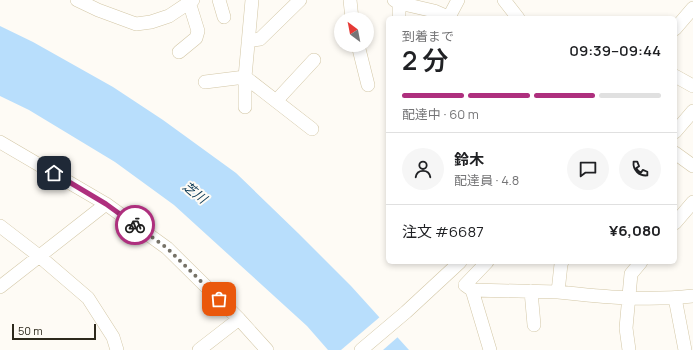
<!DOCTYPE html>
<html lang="ja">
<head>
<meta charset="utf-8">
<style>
	:root { --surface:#fff; --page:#f6f6f6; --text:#202124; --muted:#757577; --line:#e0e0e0; --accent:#ae2f7e }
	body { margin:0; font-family:Manrope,"Noto Sans JP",sans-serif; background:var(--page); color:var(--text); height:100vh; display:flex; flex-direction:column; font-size:15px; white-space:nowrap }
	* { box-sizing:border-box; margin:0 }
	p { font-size:13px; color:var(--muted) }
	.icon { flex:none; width:22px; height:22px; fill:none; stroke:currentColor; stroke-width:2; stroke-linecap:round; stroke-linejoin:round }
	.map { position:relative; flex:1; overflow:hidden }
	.sheet { position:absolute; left:386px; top:16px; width:291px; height:248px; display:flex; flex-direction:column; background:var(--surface); border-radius:6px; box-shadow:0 2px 6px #0003 }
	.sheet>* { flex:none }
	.needle { width:26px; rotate:328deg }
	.buttons { position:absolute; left:334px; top:12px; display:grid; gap:8px }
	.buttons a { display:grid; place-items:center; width:40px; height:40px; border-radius:50%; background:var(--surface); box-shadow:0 2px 6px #0003; font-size:20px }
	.scale { position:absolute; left:12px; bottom:10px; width:84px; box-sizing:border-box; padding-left:4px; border:2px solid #2d291c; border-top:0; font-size:11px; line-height:14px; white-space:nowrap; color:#2d291c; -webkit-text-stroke:3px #fefbf5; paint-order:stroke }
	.pin { position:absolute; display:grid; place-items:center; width:34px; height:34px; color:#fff; margin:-17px; border-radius:8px; box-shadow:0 2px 6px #0006 }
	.courier { position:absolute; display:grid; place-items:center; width:40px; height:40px; margin:-20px; border:3px solid #ae2f7e; border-radius:50%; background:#fff; color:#222; box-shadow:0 1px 5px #0007 }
	.headline em { font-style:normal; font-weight:600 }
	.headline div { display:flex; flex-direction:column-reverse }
	.headline { display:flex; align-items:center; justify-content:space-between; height:68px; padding:0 16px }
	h1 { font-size:26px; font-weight:600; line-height:30px }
	.bar { display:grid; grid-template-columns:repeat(4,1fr); gap:6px 4px; align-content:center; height:48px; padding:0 16px }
	.bar i { height:5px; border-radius:3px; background:var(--line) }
	.bar .selected { background:var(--accent) }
	.bar p { grid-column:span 4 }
	.line { display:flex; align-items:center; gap:10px; padding:0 16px; border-top:1px solid var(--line) }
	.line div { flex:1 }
	.round { display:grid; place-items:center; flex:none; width:42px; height:42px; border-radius:21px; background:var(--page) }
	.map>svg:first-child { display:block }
	.water { fill:#b8defc }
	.pier { fill:#fefbf5 }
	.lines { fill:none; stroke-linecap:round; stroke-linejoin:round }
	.minor-casing { stroke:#d3c7a6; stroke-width:14 }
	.minor { stroke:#fff; stroke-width:13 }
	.done { stroke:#767268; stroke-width:4; stroke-dasharray:0 7.2 }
	.route { stroke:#ae2f7e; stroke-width:5 }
	.labels { text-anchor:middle; stroke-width:4; stroke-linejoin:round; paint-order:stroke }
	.water-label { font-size:13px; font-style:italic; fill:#053451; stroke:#fefbf5 }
</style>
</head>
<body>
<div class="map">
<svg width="693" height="350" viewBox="0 0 693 350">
	<rect width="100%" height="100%" fill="#fefbf5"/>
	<path class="water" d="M 0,26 L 33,42 L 113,87 L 163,120 L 236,173 L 298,233 L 351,286 L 409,350 L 328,350 L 307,326 L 174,205 L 115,162 L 29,110 L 0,96 Z"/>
	<path class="pier" d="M 381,316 L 399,336 L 383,350 L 341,350 Z"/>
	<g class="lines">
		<g class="minor-casing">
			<path id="minor" d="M 77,0 L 98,10 L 136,24 L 151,22 L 169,16 L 193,0
				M 219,0 L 224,17
				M 350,0 L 352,19
				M 394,0 L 399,3 L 434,11 L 450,18
				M 504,0 L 518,18
				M 449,17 L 458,0
				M 399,18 L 399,3
				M 675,29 L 693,8
				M 248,41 L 260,39 L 300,0
				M 358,45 L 368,85
				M 179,52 L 196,38 L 198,31 L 189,2
				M 675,76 L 693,86
				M 205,82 L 245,77 L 312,129
				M 276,101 L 314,60
				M 245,107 L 245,77 L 252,0
				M 675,132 L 693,111
				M 0,142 L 106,204 L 167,248 L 239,319 L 267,350
				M 675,153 L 693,166
				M 675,223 L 693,202
				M 0,226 L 39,256 L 88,298 L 113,337 L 117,350
				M 487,262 L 465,285 L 472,290 L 558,292 L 561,264 L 562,262
				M 0,287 L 106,204
				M 472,290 L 490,350
				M 531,291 L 534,325
				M 558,292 C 603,297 648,301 693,296
				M 675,298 L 685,350
				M 199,350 L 239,319
				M 361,350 L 406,312 L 460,262
				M 629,350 L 626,328 L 631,274 L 641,262"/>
		</g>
		<use href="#minor" class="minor"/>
	</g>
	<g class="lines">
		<path class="done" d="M 135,225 L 167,248 L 219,299"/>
		<path class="route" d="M 54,173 L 106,204 L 135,225"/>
	</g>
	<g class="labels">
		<g class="water-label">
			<text transform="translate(195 192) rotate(38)" y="5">芝川</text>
		</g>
	</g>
</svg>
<div class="buttons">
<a><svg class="needle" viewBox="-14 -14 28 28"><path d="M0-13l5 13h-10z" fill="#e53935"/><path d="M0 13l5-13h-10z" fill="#757577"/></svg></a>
</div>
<div class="scale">50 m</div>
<div class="pin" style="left:219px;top:299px;background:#ea580c"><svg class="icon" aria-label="bag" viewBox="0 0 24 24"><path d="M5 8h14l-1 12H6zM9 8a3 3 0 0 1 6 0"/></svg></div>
<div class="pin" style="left:54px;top:173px;background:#1f2937"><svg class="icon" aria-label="home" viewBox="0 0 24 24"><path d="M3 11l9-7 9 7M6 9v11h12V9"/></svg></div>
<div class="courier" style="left:135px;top:225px"><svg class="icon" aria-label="bike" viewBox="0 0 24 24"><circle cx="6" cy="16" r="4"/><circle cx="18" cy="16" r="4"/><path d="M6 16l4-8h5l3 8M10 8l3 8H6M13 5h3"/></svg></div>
<section class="sheet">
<div class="headline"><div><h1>2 分</h1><p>到着まで</p></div><em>09:39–09:44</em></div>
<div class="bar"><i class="selected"></i><i class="selected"></i><i class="selected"></i><i></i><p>配達中 · 60 m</p></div>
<div class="line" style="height:72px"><a class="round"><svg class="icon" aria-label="person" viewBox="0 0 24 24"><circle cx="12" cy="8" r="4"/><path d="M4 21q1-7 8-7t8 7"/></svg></a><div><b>鈴木</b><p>配達員 · 4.8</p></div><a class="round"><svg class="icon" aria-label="chat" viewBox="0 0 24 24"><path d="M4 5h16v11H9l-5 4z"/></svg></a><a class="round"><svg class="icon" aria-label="phone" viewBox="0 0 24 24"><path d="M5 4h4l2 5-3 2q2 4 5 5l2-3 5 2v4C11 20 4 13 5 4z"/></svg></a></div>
<div class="line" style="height:52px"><div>注文 #6687</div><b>¥6,080</b></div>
</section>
</div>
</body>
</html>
